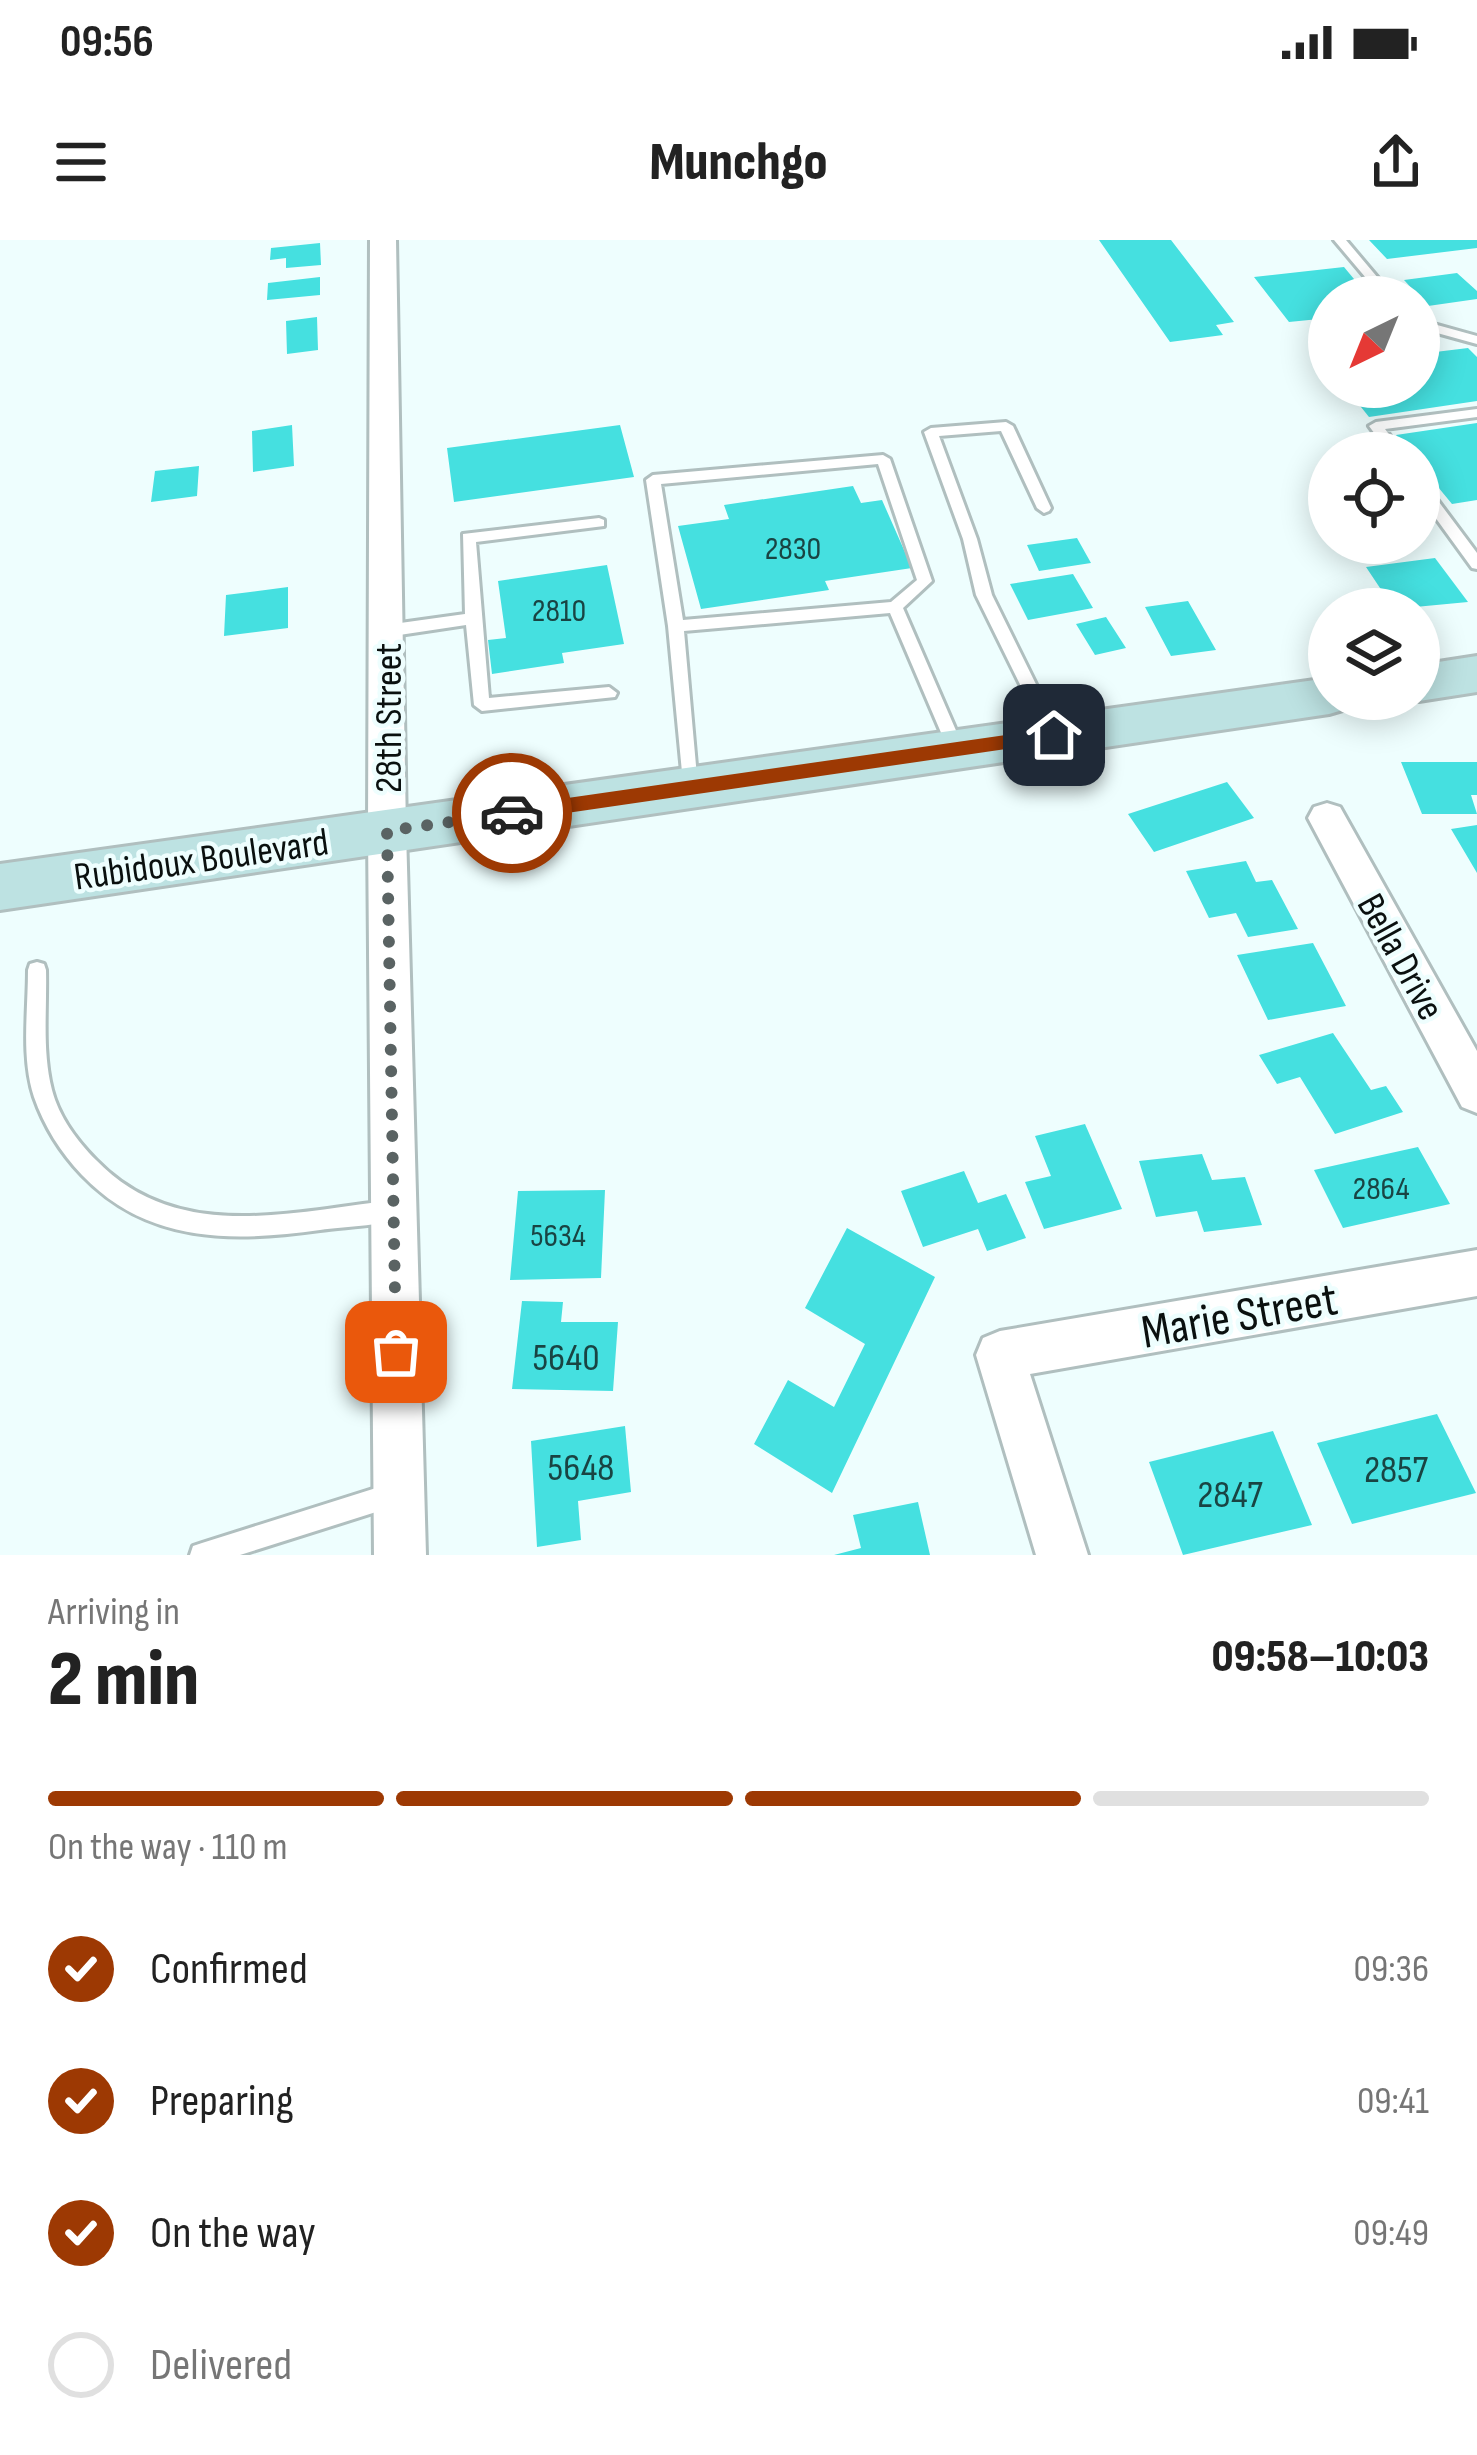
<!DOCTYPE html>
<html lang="en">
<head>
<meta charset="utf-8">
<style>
	:root { --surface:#fff; --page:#f2f2f2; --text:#222; --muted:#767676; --line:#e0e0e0; --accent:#9d3903 }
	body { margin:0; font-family:"Sofia Sans Condensed",sans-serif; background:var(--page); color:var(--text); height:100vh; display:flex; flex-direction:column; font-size:45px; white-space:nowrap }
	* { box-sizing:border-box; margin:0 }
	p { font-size:39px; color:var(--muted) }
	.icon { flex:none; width:66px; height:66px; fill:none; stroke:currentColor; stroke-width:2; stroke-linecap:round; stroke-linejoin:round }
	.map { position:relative; height:1315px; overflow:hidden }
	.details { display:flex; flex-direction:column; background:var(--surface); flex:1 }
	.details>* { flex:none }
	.needle { width:78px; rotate:223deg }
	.buttons { position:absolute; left:1308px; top:36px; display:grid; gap:24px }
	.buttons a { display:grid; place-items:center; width:132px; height:132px; border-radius:50%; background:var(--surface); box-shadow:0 6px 30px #0003; font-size:60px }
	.pin { position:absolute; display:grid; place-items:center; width:102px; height:102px; color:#fff; margin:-51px; border-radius:24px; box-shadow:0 6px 18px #0006 }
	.courier { position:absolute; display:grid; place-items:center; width:120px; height:120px; margin:-60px; border:9px solid #9d3903; border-radius:50%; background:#fff; color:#222; box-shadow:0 3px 15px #0007 }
	.overview em { font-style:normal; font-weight:800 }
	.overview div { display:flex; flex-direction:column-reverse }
	.overview { display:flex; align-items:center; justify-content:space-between; height:204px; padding:0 48px }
	h1 { font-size:78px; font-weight:800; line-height:90px }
	.bar { display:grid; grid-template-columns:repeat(4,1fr); gap:18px 12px; align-content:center; height:144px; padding:0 48px }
	.bar i { height:15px; border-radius:9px; background:var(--line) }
	.bar .current { background:var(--accent) }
	.bar p { grid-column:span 4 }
	ol { padding:0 48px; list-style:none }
	li { display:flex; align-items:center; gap:36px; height:132px }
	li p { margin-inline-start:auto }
	li .icon { padding:12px; border-radius:50%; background:var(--accent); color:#fff; stroke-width:4 }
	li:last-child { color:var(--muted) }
	li i { width:66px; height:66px; border:6px solid var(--line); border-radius:50% }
	.status { display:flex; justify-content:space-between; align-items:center; height:84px; padding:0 60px; background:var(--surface); direction:ltr }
	.status svg { height:33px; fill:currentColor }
	header { display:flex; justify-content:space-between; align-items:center; height:156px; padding:0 48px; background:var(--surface); font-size:54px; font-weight:800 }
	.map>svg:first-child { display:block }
	.building { fill:#45e0e0 }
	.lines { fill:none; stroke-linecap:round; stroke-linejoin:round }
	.lane-casing { stroke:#b0bfbf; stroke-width:6 }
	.street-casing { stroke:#b0bfbf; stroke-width:6 }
	.secondary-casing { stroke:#b0bfbf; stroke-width:6 }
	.lane { fill:#fff; fill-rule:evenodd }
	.street { fill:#fff; fill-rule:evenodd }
	.secondary { fill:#bde2e2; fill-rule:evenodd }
	.route { fill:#9d3903 }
	.done { stroke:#5a6363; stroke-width:12; stroke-dasharray:0 21.6 }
	.labels { text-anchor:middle; stroke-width:9; stroke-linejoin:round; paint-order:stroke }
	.number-label { font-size:33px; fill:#194443 }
	.street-label { font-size:39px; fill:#0a100f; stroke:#eefefe }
	.near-number-label { font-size:39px; fill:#194443 }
	.near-street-label { font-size:48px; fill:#0a100f; stroke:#eefefe }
</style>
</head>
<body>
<div class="status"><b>09:56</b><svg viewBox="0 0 49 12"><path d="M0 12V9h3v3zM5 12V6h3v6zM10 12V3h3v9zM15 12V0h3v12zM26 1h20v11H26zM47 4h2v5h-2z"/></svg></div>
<header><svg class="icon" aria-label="menu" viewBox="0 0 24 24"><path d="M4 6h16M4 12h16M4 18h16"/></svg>Munchgo<svg class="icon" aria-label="share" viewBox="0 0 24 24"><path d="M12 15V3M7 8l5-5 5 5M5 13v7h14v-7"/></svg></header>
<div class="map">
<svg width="1477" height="1315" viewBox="0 0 1477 1315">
	<rect width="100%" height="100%" fill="#eefefe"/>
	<path class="building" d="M 1099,0 L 1171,0 L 1234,82 L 1216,85 L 1223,95 L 1170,102 Z
		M 1369,0 L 1477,0 L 1477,8 L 1387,19 Z
		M 320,3 L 321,25 L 286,28 L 286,18 L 270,20 L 271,8 Z
		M 1344,27 L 1369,57 L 1329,57 L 1329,78 L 1289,82 L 1254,37 Z
		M 1457,33 L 1477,51 L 1477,59 L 1428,66 L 1404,40 Z
		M 320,37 L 320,55 L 267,60 L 268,43 Z
		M 317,77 L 318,110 L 287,114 L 286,81 Z
		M 1468,108 L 1477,117 L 1477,161 L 1369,177 L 1345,147 L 1419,147 L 1419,114 Z
		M 1477,183 L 1477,260 L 1452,264 L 1419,224 L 1419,213 L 1410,213 L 1396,195 Z
		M 292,185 L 294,226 L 253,232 L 252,191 Z
		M 620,185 L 634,237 L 454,262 L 447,208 Z
		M 199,226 L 197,256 L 151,262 L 155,231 Z
		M 853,246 L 861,263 L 882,260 L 912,328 L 825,341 L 829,350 L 701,369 L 678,286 L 729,279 L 724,265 Z
		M 1077,298 L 1091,323 L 1039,331 L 1027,305 Z
		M 1435,318 L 1468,362 L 1394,369 L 1366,327 Z
		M 607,325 L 624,404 L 562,413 L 564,423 L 492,434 L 488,400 L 506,398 L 498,341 Z
		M 1073,334 L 1093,368 L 1028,380 L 1010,344 Z
		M 288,347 L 288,388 L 224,396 L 226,355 Z
		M 1188,361 L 1216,410 L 1171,416 L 1145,367 Z
		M 1106,377 L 1126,408 L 1095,415 L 1076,384 Z
		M 1401,522 L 1477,522 L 1477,555 L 1471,555 L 1477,574 L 1422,574 Z
		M 1227,542 L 1254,578 L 1154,612 L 1128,574 Z
		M 1477,585 L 1477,633 L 1451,589 Z
		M 1246,621 L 1256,642 L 1272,640 L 1298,689 L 1248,697 L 1236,673 L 1209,678 L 1186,631 Z
		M 1313,703 L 1346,766 L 1268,780 L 1237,715 Z
		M 1333,793 L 1371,850 L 1386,846 L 1403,872 L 1335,894 L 1300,837 L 1277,844 L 1259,815 Z
		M 1085,884 L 1122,969 L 1044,989 L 1025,942 L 1051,936 L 1035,896 Z
		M 1418,907 L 1450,964 L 1343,988 L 1314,930 Z
		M 1202,914 L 1212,940 L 1245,937 L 1262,985 L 1204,992 L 1197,971 L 1156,977 L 1139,921 Z
		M 964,931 L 978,963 L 1006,954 L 1026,998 L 987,1011 L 978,989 L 923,1007 L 901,951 Z
		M 605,950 L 601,1038 L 510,1040 L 518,951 Z
		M 847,988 L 935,1037 L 832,1253 L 754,1204 L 788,1140 L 834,1167 L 865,1104 L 805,1068 Z
		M 522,1061 L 563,1062 L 561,1082 L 618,1082 L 613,1151 L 512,1149 Z
		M 1437,1174 L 1476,1253 L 1352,1284 L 1317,1203 Z
		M 625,1186 L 631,1252 L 578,1261 L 581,1300 L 537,1307 L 531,1201 Z
		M 1273,1191 L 1312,1285 L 1183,1315 L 1149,1222 Z
		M 918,1262 L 930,1315 L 834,1315 L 861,1308 L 853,1275 Z"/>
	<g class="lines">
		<g class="lane-casing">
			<path id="lane" d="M 1334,0 L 1346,0 L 1394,57 L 1382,57 Z
				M 1419,80 L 1477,96 L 1477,104 L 1419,88 Z
				M 1477,169 L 1477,177 L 1385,189 L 1403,213 L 1389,213 L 1369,186 L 1376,182 Z
				M 1006,182 L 1013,186 L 1051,268 L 1049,271 L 1044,273 L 1037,268 L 1001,191 L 939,196 L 977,299 L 992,355 L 1061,495 L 1053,501 L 1045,495 L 976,355 L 963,299 L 924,192 L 931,188 Z
				M 883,215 L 890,219 L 932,341 L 903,368 L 964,509 L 962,514 L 950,514 L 948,509 L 890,373 L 684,391 L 698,548 L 690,555 L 684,553 L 668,386 L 646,240 L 653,235 ZM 878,224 L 917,340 L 891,362 L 683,380 L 661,244 Z
				M 1419,240 L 1424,242 L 1477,313 L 1477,329 L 1472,328 L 1419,255 Z
				M 599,278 L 604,280 L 604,286 L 476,302 L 489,458 L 609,447 L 617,453 L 615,457 L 482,471 L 474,465 L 466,385 L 386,397 L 378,391 L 386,385 L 465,374 L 463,294 Z
				M 37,722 L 44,724 L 46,730 C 47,770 42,811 52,850 C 59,877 77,901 96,920 C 177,1004 290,972 394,960 L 401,963 L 405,970 L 401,977 C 377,987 346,986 320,990 C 232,1002 148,1004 82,935 C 61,913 44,886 34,857 C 21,817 28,772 28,730 L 30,724 Z
				M 395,1242 L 403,1246 L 407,1254 L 403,1262 L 395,1266 L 240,1315 L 190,1315 L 193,1306 L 202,1303 Z"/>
		</g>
		<g class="street-casing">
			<path id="street" d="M 370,0 L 396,0 L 406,591 L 426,1315 L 374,1315 L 368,591 Z
				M 1327,563 L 1340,567 L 1477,811 L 1477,873 L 1462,867 L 1308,578 L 1314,567 Z
				M 1477,1010 L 1477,1056 L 1030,1134 L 1088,1315 L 1036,1315 L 976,1115 L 983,1098 L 1000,1091 Z"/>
		</g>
		<g class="secondary-casing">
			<path id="secondary" d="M 1477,416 L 1477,452 L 1419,461 L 1413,459 L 1419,459 L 1419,425 Z
				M 1329,438 L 1329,459 L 1351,459 L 1346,469 L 1329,474 L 0,670 L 0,624 Z"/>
		</g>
		<use href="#lane" class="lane"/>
		<use href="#street" class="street"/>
		<use href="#secondary" class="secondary"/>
	</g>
	<path class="route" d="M 1054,488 L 1062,495 L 1054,502 L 512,581 L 503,573 L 512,566 Z"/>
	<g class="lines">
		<path class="done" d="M 396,1112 L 387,591 L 512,573"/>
	</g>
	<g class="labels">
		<g class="number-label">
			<text x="793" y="319">2830</text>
			<text x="559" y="381">2810</text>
			<text x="1381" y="959">2864</text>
			<text x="558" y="1006">5634</text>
		</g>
		<g class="street-label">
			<text transform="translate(387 478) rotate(-90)" y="14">28th Street</text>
			<text transform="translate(201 618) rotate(-8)" y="14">Rubidoux Boulevard</text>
			<text transform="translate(1402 716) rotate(61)" y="14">Bella Drive</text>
		</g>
		<g class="near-number-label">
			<text x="566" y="1130">5640</text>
			<text x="581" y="1240">5648</text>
			<text x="1396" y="1242">2857</text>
			<text x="1230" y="1267">2847</text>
		</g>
		<g class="near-street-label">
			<text transform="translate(1239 1074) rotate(-10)" y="17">Marie Street</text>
		</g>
	</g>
</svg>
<div class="buttons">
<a><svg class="needle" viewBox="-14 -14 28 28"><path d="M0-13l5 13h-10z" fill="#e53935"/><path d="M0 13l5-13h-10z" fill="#767676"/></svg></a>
<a><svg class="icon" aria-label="locate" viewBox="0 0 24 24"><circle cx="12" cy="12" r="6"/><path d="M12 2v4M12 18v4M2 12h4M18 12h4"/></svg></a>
<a><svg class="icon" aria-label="layers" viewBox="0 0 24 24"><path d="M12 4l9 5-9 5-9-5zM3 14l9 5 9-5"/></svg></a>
</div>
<div class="pin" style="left:396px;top:1112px;background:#ea580c"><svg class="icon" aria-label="bag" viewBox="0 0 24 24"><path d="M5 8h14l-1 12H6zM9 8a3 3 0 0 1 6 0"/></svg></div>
<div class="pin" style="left:1054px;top:495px;background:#1f2937"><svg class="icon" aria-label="home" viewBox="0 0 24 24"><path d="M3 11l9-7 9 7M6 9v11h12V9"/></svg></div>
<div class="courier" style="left:512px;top:573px"><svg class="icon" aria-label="car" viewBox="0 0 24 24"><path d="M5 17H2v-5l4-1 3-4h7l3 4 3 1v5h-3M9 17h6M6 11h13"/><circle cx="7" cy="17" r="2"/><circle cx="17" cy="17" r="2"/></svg></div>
</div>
<section class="details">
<div class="overview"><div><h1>2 min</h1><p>Arriving in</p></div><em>09:58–10:03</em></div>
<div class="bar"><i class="current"></i><i class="current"></i><i class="current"></i><i></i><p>On the way · 110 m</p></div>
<ol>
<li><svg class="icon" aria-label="check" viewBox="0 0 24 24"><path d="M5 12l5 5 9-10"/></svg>Confirmed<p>09:36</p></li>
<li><svg class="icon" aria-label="check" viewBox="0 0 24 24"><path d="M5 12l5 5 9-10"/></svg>Preparing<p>09:41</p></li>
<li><svg class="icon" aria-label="check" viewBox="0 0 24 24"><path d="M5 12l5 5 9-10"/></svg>On the way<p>09:49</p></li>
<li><i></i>Delivered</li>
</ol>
</section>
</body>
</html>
